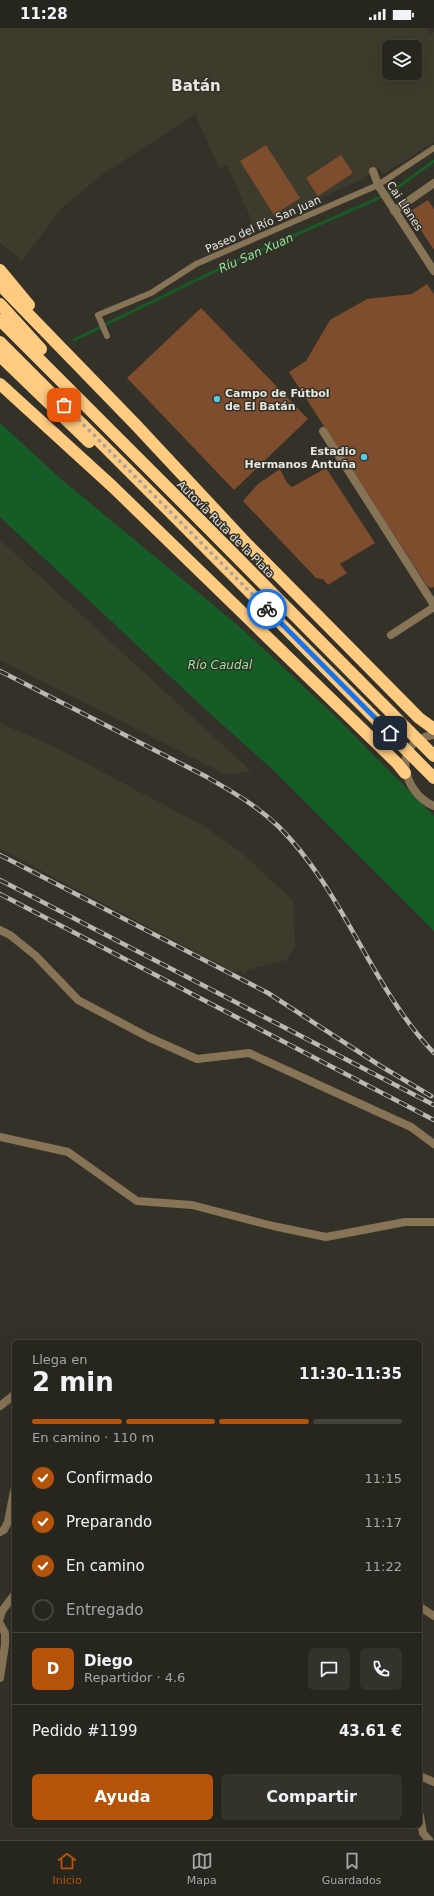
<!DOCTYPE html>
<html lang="es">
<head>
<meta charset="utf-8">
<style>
	:root { --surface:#27261e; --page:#33322b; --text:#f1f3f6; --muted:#a4a5a4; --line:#43433c; --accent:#b45309 }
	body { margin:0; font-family:"DejaVu Sans",sans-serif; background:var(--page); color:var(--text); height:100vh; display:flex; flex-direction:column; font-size:15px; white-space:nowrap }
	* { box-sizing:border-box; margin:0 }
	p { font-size:13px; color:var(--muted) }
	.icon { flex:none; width:22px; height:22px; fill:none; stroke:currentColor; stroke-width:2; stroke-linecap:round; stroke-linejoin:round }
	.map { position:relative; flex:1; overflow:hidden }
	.drawer { position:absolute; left:12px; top:1312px; width:410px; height:488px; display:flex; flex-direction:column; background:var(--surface); border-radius:6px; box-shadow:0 4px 16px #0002,0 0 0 1px var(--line) }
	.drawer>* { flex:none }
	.tools { position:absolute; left:382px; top:12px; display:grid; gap:8px }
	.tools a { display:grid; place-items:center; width:40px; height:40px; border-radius:6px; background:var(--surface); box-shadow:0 4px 16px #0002,0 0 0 1px var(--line); font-size:20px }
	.pin { position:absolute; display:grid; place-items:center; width:34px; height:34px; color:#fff; margin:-17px; border-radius:8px; box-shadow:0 2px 6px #0006 }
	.courier { position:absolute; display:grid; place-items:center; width:40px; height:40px; margin:-20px; border:3px solid #1a73e8; border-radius:50%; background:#fff; color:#222; box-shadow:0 1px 5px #0007 }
	.headline em { font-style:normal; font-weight:600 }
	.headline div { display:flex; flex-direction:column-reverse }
	.headline { display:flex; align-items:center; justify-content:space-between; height:68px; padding:0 20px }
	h1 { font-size:26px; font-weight:600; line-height:30px }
	.bar { display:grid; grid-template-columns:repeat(4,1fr); gap:6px 4px; align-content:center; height:48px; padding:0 20px }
	.bar i { height:5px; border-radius:3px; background:var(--line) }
	.bar .current { background:var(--accent) }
	.bar p { grid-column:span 4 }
	.line { display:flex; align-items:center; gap:10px; padding:0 20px; border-top:1px solid var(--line) }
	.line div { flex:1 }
	.round { display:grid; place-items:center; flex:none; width:42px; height:42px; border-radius:6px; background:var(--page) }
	ol { padding:0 20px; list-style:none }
	li { display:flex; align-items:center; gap:12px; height:44px }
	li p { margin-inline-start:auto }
	li .icon { padding:4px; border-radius:50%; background:var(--accent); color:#fff; stroke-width:4 }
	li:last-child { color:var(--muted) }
	li i { width:22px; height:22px; border:2px solid var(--line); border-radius:50% }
	.button { display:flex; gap:8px; margin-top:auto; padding:8px 20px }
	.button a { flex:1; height:46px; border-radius:6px; background:var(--accent); color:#fff; font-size:16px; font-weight:600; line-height:46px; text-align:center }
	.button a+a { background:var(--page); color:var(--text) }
	.status { display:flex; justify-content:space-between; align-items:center; height:28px; padding:0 20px; background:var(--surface); direction:ltr }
	.status svg { height:11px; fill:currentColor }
	.tab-bar { display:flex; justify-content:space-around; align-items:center; height:56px; border-top:1px solid var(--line); background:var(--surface); font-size:11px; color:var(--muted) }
	.tab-bar a { display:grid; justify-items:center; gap:2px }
	.tab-bar .current { color:var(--accent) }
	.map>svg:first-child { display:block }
	.built { fill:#3e3b2c; fill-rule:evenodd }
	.green { fill:#7e4d2d }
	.water { fill:#165c26 }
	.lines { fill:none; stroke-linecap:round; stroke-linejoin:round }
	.stream { stroke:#165c26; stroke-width:3 }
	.pedestrian { stroke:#877356; stroke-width:6 }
	.minor { stroke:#877356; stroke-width:8 }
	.tertiary { stroke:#877356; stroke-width:8 }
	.motorway { stroke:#fecb80; stroke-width:12 }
	.rail-casing { stroke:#bab9b2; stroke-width:4.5 }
	.rail { stroke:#343228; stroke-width:3; stroke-dasharray:9; stroke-linecap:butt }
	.motorway-bridge { stroke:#fecb80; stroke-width:12 }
	.done { stroke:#a8a69f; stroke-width:4; stroke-dasharray:0 7.2 }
	.route { stroke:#1a73e8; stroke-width:5 }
	.poi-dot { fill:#5ac8e5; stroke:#343228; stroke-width:1.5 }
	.labels { text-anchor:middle; stroke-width:3; stroke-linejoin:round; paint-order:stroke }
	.street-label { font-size:11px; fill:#e6e5df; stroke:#343228 }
	.poi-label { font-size:11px; font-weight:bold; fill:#e6e5df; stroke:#343228; text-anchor:start }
	.water-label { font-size:12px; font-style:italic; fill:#8fe99a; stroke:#343228 }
	.district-label { font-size:15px; font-weight:bold; fill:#e6e5df; stroke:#343228 }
</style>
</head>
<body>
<div class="status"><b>11:28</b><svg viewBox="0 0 49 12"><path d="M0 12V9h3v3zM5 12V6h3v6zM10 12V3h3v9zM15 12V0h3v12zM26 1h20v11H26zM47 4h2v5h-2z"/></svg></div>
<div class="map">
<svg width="434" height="1812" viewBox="0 0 434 1812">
	<rect width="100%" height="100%" fill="#343228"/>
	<path class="built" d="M 0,0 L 428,0 L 428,7 L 434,4 L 434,114 L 383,146 L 379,140 L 361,152 L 254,198 L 227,137 L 220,141 L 195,86 L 97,150 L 61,181 L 22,233 L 0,214 ZM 389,19 L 415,19 L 415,45 L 389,45 Z
		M 0,512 L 252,744 L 225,746 L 0,632 Z
		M 0,695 L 57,720 L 204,798 L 241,824 L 293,873 L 295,919 L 286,932 L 247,942 L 245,946 L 238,942 L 236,945 L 0,821 Z"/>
	<path class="green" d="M 266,117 L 300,170 L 274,187 L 240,133 Z
		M 341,127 L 353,145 L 318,168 L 306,150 Z
		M 428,172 L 434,181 L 434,222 L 409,184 Z
		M 427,256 L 434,266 L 434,559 L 432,560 L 428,559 L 289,344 L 306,333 L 330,292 L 367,271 L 412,266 Z
		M 201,280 L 308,391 L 234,462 L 127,350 Z
		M 326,440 L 375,515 L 340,536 L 347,545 L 328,557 L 323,551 L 316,550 L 243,473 L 258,456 L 280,441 L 287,455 L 292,459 Z"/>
	<path class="water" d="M 0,395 L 61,451 L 240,599 L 333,686 L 434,788 L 434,903 L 272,741 L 205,681 L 0,489 Z"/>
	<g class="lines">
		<path class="stream" d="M 74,312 L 225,238 L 390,165 L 434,133"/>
		<path class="pedestrian" d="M 107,308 L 98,287 L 151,265 L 196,236 L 378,157 L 434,120"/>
		<path class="minor" d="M 373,143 L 378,157 L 434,243
			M 394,183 L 434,155
			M 323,403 L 434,577
			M 391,607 L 434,579
			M 434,707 C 390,712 402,765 434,778
			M 0,1504 L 4,1502 L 8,1494 L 14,1463
			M 0,1590 L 2,1583 L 14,1567
			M 0,1596 L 5,1605 L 5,1617 L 0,1650
			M 420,1748 L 434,1754
			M 420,1788 L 423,1805 L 429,1812"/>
		<path class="tertiary" d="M 0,902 L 10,907 L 36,928 L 78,972 L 148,1009 L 197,1031 L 249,1025 L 411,1099 L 434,1116
			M 0,1109 L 68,1124 L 137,1173 L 192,1177 L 273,1198 L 326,1209 L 405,1194 L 434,1194
			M 0,1378 L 14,1367
			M 420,1579 L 434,1588"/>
		<path class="motorway" d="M 0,242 L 29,277
			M 0,257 L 135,396 L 248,517 L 419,690 L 434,701
			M 0,276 L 41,321
			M 0,292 L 201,493
			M 0,314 L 190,504
			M 0,328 L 89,414
			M 0,356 L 113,459 L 397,735 L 405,745"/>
		<g class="rail-casing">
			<path id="rail" d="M 0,643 L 205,748 C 231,763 256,777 278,798 C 344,863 370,958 434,1025
				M 0,827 L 268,965 L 379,1037 L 431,1068
				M 0,852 L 434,1077
				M 0,866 L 434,1092"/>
		</g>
		<use href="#rail" class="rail"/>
		<path class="motorway-bridge" d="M 201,493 L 434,728
			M 190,504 L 434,750"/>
	</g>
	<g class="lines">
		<path class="done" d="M 64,377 L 267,581"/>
		<path class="route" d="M 267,581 L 390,705"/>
	</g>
	<g class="poi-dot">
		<circle cx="217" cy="371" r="4"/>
		<circle cx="364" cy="429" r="4"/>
	</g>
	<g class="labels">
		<g class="street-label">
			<text transform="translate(405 178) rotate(57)" y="4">Cai Llanes</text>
			<text transform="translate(263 196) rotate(-24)" y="4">Paseo del Río San Juan</text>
			<text transform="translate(226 501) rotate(45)" y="4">Autovía Ruta de la Plata</text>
		</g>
		<g class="poi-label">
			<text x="225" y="369">Campo de Fútbol<tspan x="225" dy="13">de El Batán</tspan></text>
			<text x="356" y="427" text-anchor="end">Estadio<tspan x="356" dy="13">Hermanos Antuña</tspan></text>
		</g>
		<g class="water-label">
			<text transform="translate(256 225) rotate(-24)" y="4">Ríu San Xuan</text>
			<text x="220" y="641">Río Caudal</text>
		</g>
		<g class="district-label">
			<text x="196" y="63">Batán</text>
		</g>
	</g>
</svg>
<div class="tools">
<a><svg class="icon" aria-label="layers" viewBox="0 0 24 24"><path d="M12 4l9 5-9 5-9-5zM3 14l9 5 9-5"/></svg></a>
</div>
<div class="pin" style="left:64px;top:377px;background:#ea580c"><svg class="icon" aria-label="bag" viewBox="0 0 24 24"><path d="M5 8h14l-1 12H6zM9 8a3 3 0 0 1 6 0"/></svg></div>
<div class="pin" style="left:390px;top:705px;background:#1f2937"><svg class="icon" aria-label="home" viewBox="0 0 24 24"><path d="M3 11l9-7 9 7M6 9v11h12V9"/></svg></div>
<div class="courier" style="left:267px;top:581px"><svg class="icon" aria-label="bike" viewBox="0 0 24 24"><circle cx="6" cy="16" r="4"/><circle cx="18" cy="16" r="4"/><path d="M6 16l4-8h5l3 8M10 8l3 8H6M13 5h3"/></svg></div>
<section class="drawer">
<div class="headline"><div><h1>2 min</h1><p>Llega en</p></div><em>11:30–11:35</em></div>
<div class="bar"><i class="current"></i><i class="current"></i><i class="current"></i><i></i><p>En camino · 110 m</p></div>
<ol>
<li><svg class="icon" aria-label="check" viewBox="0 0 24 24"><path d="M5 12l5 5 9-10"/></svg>Confirmado<p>11:15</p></li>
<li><svg class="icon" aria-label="check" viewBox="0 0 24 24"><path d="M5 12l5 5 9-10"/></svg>Preparando<p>11:17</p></li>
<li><svg class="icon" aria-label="check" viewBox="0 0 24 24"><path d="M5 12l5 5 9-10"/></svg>En camino<p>11:22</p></li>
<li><i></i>Entregado</li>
</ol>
<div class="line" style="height:72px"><b class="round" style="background:var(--accent);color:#fff">D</b><div><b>Diego</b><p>Repartidor · 4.6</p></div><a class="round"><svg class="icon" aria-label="chat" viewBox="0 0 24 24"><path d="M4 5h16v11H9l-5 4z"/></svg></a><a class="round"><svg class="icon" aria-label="phone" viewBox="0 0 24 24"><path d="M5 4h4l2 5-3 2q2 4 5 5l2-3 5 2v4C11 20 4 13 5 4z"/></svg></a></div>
<div class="line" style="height:52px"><div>Pedido #1199</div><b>43.61 €</b></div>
<div class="button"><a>Ayuda</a><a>Compartir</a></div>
</section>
</div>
<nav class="tab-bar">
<a class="current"><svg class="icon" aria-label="home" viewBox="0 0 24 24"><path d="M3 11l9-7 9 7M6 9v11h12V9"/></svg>Inicio</a>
<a><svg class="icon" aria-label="map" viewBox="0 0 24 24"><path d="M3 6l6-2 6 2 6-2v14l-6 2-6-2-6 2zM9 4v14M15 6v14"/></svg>Mapa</a>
<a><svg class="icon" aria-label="saved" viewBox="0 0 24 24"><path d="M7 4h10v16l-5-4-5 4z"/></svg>Guardados</a>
</nav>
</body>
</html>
